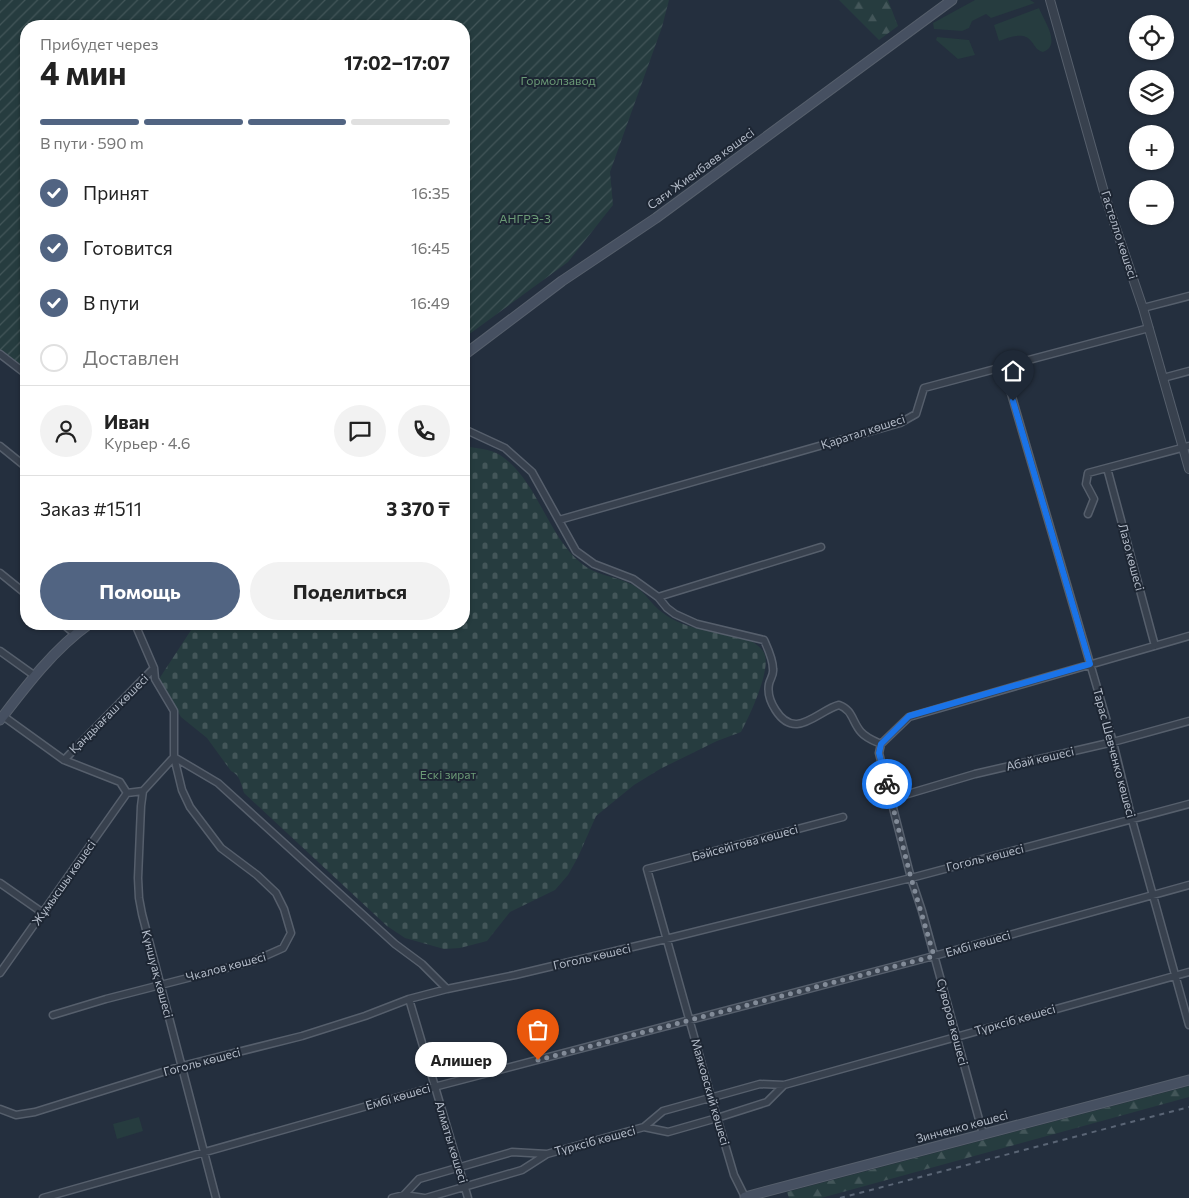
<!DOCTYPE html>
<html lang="ru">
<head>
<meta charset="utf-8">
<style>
	:root { --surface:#fff; --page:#f2f2f2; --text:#222; --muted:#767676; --line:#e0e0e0; --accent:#516482 }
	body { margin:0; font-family:Commissioner,sans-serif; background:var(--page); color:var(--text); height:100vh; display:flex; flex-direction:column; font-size:19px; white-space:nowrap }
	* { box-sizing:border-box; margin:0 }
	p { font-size:16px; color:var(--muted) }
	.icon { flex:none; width:28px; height:28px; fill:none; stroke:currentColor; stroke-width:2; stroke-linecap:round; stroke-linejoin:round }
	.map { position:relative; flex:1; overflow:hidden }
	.side { position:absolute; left:20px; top:20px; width:450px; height:610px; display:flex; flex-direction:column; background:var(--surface); border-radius:20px; box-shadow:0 1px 4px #0004 }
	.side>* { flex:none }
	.fabs { position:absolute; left:1129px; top:15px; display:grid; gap:10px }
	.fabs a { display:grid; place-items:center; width:45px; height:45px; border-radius:50%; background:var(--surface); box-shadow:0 1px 4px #0004; font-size:25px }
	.pin { position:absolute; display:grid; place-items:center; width:42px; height:42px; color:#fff; margin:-51px -21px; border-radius:50% 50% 50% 0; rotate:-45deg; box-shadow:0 0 5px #0007 }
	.pin .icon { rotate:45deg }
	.courier { position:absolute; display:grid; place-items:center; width:50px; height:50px; margin:-25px; border:4px solid #1a73e8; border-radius:50%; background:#fff; color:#222; box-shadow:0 1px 6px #0007 }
	.bubble { position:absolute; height:35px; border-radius:18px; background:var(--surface); box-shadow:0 1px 4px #0004; font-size:16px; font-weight:700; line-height:35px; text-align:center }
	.overview em { font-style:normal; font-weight:700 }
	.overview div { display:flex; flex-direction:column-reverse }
	.overview { display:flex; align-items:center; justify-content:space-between; height:85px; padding:0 20px }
	h1 { font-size:32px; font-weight:700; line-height:38px }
	.bar { display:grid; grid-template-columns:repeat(4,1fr); gap:8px 5px; align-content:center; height:60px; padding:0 20px }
	.bar i { height:6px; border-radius:4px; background:var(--line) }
	.bar .active { background:var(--accent) }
	.bar p { grid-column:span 4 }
	.line { display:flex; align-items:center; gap:12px; padding:0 20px; border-top:1px solid var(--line) }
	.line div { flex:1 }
	.round { display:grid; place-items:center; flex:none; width:52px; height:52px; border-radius:26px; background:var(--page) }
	ol { padding:0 20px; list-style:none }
	li { display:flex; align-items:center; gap:15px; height:55px }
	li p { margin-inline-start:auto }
	li .icon { padding:5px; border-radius:50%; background:var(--accent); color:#fff; stroke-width:4 }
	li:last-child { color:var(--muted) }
	li i { width:28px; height:28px; border:2px solid var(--line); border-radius:50% }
	.cta { display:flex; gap:10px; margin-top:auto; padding:10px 20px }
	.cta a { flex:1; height:58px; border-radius:30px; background:var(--accent); color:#fff; font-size:20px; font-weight:700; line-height:58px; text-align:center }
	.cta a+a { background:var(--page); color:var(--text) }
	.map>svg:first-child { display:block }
	.grass { fill:#263c3f }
	.forest { fill:url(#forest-firs) }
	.cemetery { fill:url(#cemetery-stones) }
	.garden { fill:url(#garden-furrows) }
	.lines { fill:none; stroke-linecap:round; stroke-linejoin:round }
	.minor-casing { stroke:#565f6c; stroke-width:9 }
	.tertiary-casing { stroke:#565f6c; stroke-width:10 }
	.secondary-casing { stroke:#565f6c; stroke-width:11 }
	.minor { stroke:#38414e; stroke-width:6 }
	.tertiary { stroke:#38414e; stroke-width:8 }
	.secondary { stroke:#465061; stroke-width:9 }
	.rail { stroke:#5a6575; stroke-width:2; stroke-dasharray:5 5; stroke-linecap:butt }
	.done { stroke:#828b98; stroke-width:5; stroke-dasharray:0 9 }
	.route { stroke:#1a73e8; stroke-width:6 }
	.labels { text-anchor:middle; stroke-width:4; stroke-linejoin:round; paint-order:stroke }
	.park-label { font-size:12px; fill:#6b9a76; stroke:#1d2633 }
	.street-label { font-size:12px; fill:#b4bcc9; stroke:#1d2633 }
</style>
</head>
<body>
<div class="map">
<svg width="1189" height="1198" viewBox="0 0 1189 1198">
	<defs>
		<pattern id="forest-firs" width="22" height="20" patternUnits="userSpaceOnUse" patternTransform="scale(1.25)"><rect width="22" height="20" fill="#263c3f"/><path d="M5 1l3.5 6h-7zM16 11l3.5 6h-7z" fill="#435659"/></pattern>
		<pattern id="cemetery-stones" width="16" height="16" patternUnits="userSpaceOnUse" patternTransform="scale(1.25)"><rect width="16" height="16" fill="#263c3f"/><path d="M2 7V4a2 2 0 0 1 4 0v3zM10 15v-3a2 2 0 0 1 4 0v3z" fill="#435659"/></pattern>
		<pattern id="garden-furrows" width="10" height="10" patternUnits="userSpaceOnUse" patternTransform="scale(1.25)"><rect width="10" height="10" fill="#263c3f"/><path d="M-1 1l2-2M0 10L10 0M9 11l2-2" fill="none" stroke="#435659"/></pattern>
	</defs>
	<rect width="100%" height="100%" fill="#242f3e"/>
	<path class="grass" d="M 975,0 L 1030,0 L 1035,3 L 991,18 L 986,14 L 972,21 L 969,28 L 962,31 L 934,29 L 933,23 Z
		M 1039,8 C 1044,21 1062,45 1043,52 C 1036,50 1036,47 1031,41 C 1023,31 1009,38 999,41 L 994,25 Z
		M 937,37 L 969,40 L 975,55 L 958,59 L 936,40 Z
		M 139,1117 L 143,1131 L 117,1139 L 113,1124 Z"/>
	<path class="forest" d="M 839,0 L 888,0 L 898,26 L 879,40 Z
		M 1189,1086 L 1189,1097 L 821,1198 L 789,1198 L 787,1192 Z"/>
	<path class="cemetery" d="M 464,446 C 475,448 491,449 500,455 C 537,479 548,537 581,563 C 596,576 616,576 633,585 C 646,592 651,605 663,613 C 675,622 689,627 704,630 C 724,635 749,633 763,651 C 774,665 749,717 741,732 L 717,741 L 660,769 L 634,785 L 596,816 L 578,857 L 568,875 L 555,890 L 510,912 L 487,941 L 460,948 L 444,949 L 405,938 L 387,926 L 244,793 C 241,784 240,775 231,771 L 207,738 L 181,717 L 159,679 L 195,624 L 464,624 Z"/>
	<path class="garden" d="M 0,0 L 669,0 L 662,27 L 610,172 L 613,205 L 568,262 L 464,338 L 464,26 L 26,26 L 26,379 L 0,358 Z"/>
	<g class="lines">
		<g class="minor-casing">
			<path id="minor" d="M 1143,308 L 1189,296
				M 0,354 L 26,374
				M 1003,366 L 1113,742 L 1132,820 L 1189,1025
				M 1163,378 L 1189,371
				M 464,429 L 505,448 L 532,472 L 576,551 L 594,564 L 633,579 L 658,597 L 667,608 L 675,614 L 697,624 L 764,640 C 768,649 773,659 773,669 C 774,675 770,679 769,684 C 766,699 780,725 797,724 C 811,723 826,708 839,705 C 853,710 852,722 861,732 C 866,738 874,741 881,744
				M 0,446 L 26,467
				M 1107,468 L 1155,646
				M 1088,514 L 1094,499 L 1086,484 L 1088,473 L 1189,446
				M 559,520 L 900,423 L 916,414 L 924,388 L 1149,328
				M 0,573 L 26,594
				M 658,597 L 821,547
				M 63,624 L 75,634
				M 0,651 L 35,676
				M 3,716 L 64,760 L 120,782 L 127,793
				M 174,757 L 143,791 L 141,806 L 138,878 L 139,898 L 142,914 L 216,1198
				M 174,757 L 218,783 L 395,944 L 422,964 L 447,989
				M 64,760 L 154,668
				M 127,793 L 143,791
				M 891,799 L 975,774 L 1113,742 L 1189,721
				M 0,883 L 43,913
				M 0,973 L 127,793
				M 409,999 L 468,1198
				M 53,1015 L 106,999 L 254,961 L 283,948 L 291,933 L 284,909 L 276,893 L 257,875 L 221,848 L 190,807 L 182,790 L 174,757 L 174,711 L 155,679 L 154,668 L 135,624
				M 0,1109 L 16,1115 L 35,1112 L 182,1066 L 302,1036 L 365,1016 L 409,999 L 447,989 L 515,975 L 666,939 L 911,878 L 1189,804
				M 644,1127 L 668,1132 L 717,1118 L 767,1102 L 784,1085
				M 983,1134 L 922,911 L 911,878 L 879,753 L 881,744 L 909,717 L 1189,636
				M 404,1195 L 419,1179 L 512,1152 L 547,1154
				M 745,1197 L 734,1175 L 711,1097 L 647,869 L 843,817
				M 43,1198 L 434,1087 L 934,956 L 1189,885
				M 392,1198 L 404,1195 L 424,1198
				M 426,1198 L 522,1170 L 547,1154 L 644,1127 L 663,1111 L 760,1084 L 784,1085 L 1189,972"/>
		</g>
		<g class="tertiary-casing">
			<path id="tertiary" d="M 1050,0 L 1106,199 L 1143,308 L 1189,469"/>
		</g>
		<g class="secondary-casing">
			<path id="secondary" d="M 464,355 L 562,281 L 656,218 L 952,0
				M 0,720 C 26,686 54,649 89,624
				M 746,1198 L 745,1197 L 1189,1080"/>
		</g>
		<use href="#minor" class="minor"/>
		<use href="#tertiary" class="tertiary"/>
		<use href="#secondary" class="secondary"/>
		<path class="rail" d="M 840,1198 L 1189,1107"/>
	</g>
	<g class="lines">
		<path class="done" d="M 538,1060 L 934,956 L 911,878 L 887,784"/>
		<path class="route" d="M 887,784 L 879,753 L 881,744 L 909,716 L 1090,664 L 1013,401"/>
	</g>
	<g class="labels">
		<g class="park-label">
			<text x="558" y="85">Гормолзавод</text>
			<text x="525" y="223">АНГРЭ-3</text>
			<text x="448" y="779">Ескі зират</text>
		</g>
		<g class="street-label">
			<text transform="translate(701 169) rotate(-36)" y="4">Сағи Жиенбаев көшесі</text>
			<text transform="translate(1119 235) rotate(72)" y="4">Гастелло көшесі</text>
			<text transform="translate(863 432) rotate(-18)" y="4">Қаратал көшесі</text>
			<text transform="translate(1131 557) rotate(75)" y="4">Лазо көшесі</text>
			<text transform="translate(109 714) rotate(-45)" y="4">Қандыағаш көшесі</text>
			<text transform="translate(1114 753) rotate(75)" y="4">Тарас Шевченко көшесі</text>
			<text transform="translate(1040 759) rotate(-13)" y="4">Абай көшесі</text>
			<text transform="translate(745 843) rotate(-15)" y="4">Бәйсейітова көшесі</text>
			<text transform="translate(985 858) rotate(-14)" y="4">Гоголь көшесі</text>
			<text transform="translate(64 883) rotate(-55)" y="4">Жұмысшы көшесі</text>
			<text transform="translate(978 944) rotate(-16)" y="4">Ембі көшесі</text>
			<text transform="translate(592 957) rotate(-13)" y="4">Гоголь көшесі</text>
			<text transform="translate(226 967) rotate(-15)" y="4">Чкалов көшесі</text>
			<text transform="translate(157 974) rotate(75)" y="4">Күншуақ көшесі</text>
			<text transform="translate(1015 1020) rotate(-16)" y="4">Түрксіб көшесі</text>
			<text transform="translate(952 1022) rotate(75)" y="4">Суворов көшесі</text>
			<text transform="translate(202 1062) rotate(-15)" y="4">Гоголь көшесі</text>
			<text transform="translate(710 1092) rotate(74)" y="4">Маяковский көшесі</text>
			<text transform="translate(398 1097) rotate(-16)" y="4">Ембі көшесі</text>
			<text transform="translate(962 1127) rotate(-15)" y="4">Зинченко көшесі</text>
			<text transform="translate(595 1141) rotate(-15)" y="4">Түрксіб көшесі</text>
			<text transform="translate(451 1142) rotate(73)" y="4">Алматы көшесі</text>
		</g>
	</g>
</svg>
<div class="fabs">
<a><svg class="icon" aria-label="locate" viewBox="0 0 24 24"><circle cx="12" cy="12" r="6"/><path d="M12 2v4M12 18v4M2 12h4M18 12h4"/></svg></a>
<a><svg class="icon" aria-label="layers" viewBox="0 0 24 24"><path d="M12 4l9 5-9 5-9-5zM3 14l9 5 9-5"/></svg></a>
<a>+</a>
<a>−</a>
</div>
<div class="pin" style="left:538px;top:1060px;background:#ea580c"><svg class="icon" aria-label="bag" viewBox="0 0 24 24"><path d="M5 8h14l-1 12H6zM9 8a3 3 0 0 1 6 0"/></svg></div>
<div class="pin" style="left:1013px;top:401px;background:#1f2937"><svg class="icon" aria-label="home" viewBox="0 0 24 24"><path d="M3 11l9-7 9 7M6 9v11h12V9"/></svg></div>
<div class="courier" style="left:887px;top:784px"><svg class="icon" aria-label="bike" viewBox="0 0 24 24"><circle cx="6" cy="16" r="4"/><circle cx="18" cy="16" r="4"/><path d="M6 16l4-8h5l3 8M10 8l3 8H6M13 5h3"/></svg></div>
<div class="bubble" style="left:415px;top:1042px;width:92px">Алишер</div>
<section class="side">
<div class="overview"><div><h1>4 мин</h1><p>Прибудет через</p></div><em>17:02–17:07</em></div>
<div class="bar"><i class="active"></i><i class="active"></i><i class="active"></i><i></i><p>В пути · 590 m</p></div>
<ol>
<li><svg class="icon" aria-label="check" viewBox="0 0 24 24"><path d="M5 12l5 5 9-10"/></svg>Принят<p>16:35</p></li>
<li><svg class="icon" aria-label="check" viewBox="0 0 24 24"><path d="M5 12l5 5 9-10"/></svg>Готовится<p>16:45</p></li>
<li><svg class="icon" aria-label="check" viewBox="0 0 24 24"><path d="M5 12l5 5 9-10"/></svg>В пути<p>16:49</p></li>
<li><i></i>Доставлен</li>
</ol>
<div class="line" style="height:90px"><a class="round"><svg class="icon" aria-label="person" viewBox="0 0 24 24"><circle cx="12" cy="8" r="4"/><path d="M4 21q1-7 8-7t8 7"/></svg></a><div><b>Иван</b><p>Курьер · 4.6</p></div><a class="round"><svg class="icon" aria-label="chat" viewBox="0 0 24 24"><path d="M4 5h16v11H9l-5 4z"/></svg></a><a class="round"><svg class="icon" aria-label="phone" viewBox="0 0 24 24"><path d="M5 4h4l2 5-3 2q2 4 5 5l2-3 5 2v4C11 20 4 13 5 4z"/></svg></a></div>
<div class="line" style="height:65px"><div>Заказ #1511</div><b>3 370 ₸</b></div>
<div class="cta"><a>Помощь</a><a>Поделиться</a></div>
</section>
</div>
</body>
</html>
